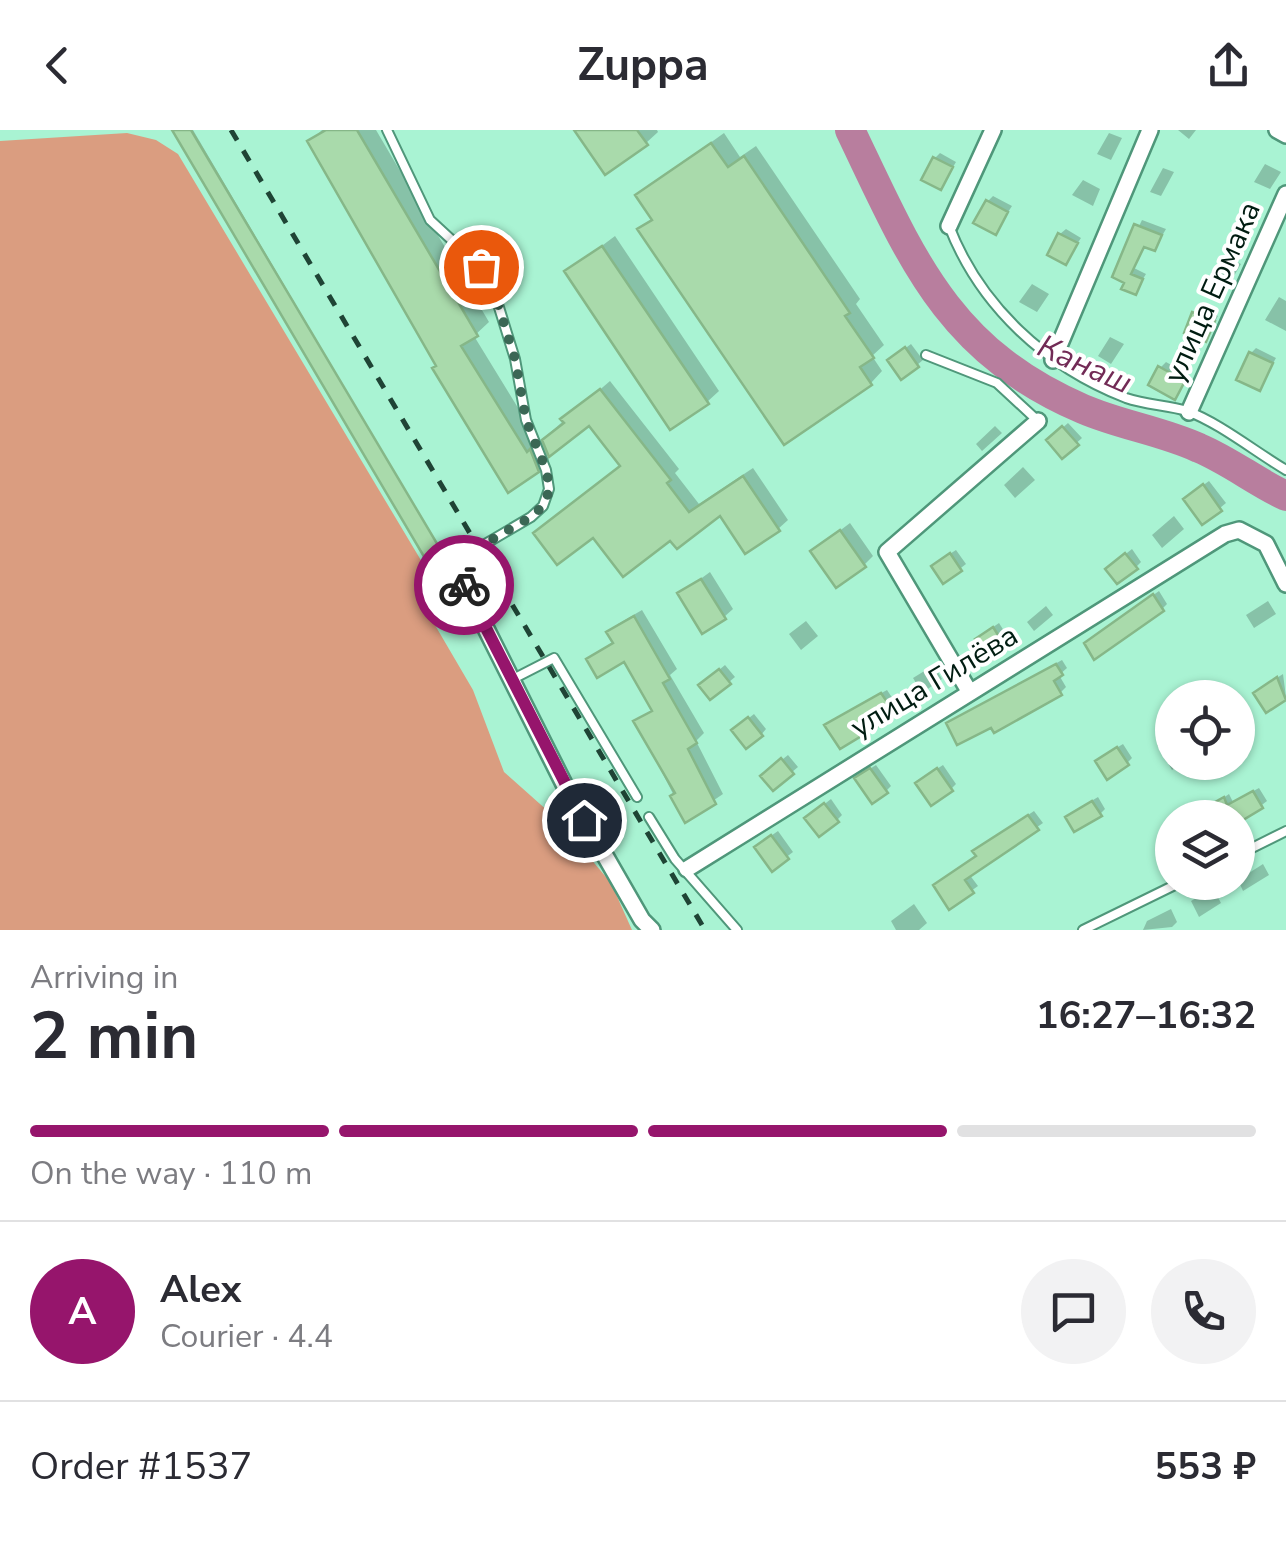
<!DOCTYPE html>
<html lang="en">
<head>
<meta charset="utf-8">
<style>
	:root { --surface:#fff; --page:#f2f2f3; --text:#2b2b33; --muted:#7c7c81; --line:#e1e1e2; --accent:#96156c }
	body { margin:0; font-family:"Nunito Sans",sans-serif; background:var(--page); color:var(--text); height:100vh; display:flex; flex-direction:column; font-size:38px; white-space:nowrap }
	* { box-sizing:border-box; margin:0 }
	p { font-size:32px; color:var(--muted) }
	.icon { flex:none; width:55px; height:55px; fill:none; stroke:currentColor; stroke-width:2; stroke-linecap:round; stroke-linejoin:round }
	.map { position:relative; height:800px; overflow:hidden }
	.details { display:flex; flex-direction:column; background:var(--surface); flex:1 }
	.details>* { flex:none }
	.fabs { position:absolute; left:1155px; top:550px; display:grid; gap:20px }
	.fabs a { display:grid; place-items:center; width:100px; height:100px; border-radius:50%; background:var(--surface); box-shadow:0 2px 8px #0004; font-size:50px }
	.pin { position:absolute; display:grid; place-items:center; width:85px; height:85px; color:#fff; margin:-42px; border:5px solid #fff; border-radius:50%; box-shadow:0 2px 10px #0007 }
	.courier { position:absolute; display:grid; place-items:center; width:100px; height:100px; margin:-50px; border:8px solid #96156c; border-radius:50%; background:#fff; color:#222; box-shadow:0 2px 12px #0007 }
	.head em { font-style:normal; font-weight:700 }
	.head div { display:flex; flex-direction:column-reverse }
	.head { display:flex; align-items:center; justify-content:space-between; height:170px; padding:0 30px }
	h1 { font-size:65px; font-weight:700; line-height:75px }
	.bar { display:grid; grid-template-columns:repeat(4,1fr); gap:15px 10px; align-content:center; height:120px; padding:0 30px }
	.bar i { height:12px; border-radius:8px; background:var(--line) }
	.bar .on { background:var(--accent) }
	.bar p { grid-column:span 4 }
	.line { display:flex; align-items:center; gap:25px; padding:0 30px; border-top:2px solid var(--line) }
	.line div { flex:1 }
	.round { display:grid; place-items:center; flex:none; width:105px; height:105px; border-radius:52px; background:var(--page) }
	header { display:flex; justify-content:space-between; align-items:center; height:130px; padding:0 30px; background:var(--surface); font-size:45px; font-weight:700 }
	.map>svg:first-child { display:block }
	.forest { fill:#da9d80 }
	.shadow { fill:#0003 }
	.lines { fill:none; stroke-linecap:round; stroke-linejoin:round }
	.river { stroke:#b87e9e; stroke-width:30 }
	.building { fill:#a9daab; stroke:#86b788; stroke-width:2.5 }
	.lane-casing { stroke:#4f977a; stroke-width:12 }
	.street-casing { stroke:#4f977a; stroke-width:20 }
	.lane { stroke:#fff; stroke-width:8 }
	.street { stroke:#fff; stroke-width:15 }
	.rail { stroke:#1f4435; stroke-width:5; stroke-dasharray:12 12; stroke-linecap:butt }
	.done { stroke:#3b6755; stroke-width:10; stroke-dasharray:0 18 }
	.route { stroke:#96156c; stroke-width:12 }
	.labels { text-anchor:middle; stroke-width:8; stroke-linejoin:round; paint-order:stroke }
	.street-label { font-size:30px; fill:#001c11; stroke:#fff }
	.water-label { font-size:32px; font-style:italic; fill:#722b56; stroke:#fff }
</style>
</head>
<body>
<header><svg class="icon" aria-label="back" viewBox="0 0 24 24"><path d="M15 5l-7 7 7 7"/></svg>Zuppa<svg class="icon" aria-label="share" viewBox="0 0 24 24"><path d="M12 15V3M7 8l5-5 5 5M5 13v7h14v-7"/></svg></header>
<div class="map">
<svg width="1286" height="800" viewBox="0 0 1286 800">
	<rect width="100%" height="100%" fill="#a9f3d3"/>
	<path class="forest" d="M 127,3 L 156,10 L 178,24 L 425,437 L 425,478 L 473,560 L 504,642 L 558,690 L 611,753 L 632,800 L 0,800 L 0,11 Z"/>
	<path class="shadow" d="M 174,0 L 193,0 L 440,420 Z
		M 322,0 L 376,0 L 489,192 L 474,206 L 539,312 L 610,251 L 679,339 L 675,343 L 699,374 L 753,338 L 788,390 L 778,399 L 720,383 L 677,416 L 590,293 L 547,325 L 549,330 L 537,342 L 439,235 L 310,12 Z
		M 577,0 L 657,0 L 658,2 L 646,13 Z
		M 1178,0 L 1196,0 L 1189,9 Z
		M 724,3 L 740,27 L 756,16 L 860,169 L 856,174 L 884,215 L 872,226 L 882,241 L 871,253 L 785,311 L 641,100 L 653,87 L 638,65 Z
		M 1109,3 L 1122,8 L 1111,30 L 1097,24 Z
		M 940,23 L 956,32 L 941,57 L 935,28 Z
		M 1265,34 L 1281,42 L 1270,59 L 1254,52 Z
		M 1163,38 L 1174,42 L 1161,66 L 1150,62 Z
		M 1083,50 L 1100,59 L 1093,76 L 1072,65 Z
		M 993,66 L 1012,76 L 995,102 L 988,71 Z
		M 1142,90 L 1166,99 L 1155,118 L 1146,115 L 1134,138 L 1146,144 L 1135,162 L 1115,146 Z
		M 1066,99 L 1081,108 L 1065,132 L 1060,104 Z
		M 615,106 L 719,261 L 707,272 L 567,142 Z
		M 1228,127 L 1241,134 L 1228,156 L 1214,149 Z
		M 1032,154 L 1049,164 L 1037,182 L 1019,172 Z
		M 1279,167 L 1286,171 L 1286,201 L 1265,190 Z
		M 1200,178 L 1218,186 L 1206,209 L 1195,184 Z
		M 1110,207 L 1124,214 L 1111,234 L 1098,226 Z
		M 911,214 L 923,230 L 917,235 L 895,226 Z
		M 1256,218 L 1276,228 L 1259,258 L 1251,223 Z
		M 1166,232 L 1189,245 L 1174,267 L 1160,238 Z
		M 1068,293 L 1082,308 L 1063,325 L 1049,310 Z
		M 995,296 L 1002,303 L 982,321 L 976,314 Z
		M 1023,337 L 1035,350 L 1015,368 L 1004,355 Z
		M 1209,351 L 1226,373 L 1203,392 L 1191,364 Z
		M 1174,386 L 1184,399 L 1162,418 L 1152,405 Z
		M 850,393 L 873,426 L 864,435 L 813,421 Z
		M 1132,419 L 1141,432 L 1136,437 L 1113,434 Z
		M 956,420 L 966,434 L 944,451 L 939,431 Z
		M 710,442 L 733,479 L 724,487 L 680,464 Z
		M 1159,461 L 1167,474 L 1162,479 L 1092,508 Z
		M 1268,471 L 1276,484 L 1254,498 L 1246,485 Z
		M 1046,476 L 1053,485 L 1034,501 L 1027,492 Z
		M 642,480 L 677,539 L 670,545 L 704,603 L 696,611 L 723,664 L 686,689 L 636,592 L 654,578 L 625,529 L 589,529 L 614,511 L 609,502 L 618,494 Z
		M 806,491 L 818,506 L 801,520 L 789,504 Z
		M 999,493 L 1011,512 L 991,527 L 983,504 Z
		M 1062,530 L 1067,538 L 1059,545 L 1066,557 L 1060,563 L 992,595 L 949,594 Z
		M 725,535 L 735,547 L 729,552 L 707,550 Z
		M 934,535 L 942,549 L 922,563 L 913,548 Z
		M 1283,544 L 1286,567 L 1266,579 L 1261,558 Z
		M 887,560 L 899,578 L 894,583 L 832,590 Z
		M 1238,572 L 1248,588 L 1238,596 Z
		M 754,584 L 766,599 L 761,605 L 740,595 Z
		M 1172,604 L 1172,632 L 1185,632 L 1172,640 L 1157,615 Z
		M 1123,614 L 1132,628 L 1127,633 L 1103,626 Z
		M 788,625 L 798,637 L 792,642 L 768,641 Z
		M 876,635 L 891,656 L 886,661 L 862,644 Z
		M 943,635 L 956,654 L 951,659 L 923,648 Z
		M 1259,658 L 1267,671 L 1238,693 L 1238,688 L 1211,676 L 1229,664 L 1233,672 Z
		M 1098,667 L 1105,679 L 1100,684 L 1073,682 Z
		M 831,669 L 842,685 L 837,690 L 813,683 Z
		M 1034,681 L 1043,693 L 969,744 L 978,756 L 950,776 L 981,716 Z
		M 778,701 L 793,722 L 772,738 L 762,712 Z
		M 1263,734 L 1269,745 L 1243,761 L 1238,750 Z
		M 1213,758 L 1221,773 L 1199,787 L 1191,771 Z
		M 914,774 L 927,793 L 919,800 L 896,800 L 891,791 Z
		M 1171,779 L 1177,792 L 1172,797 L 1143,800 L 1147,791 Z"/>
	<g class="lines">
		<path class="river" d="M 850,0 C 911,127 946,220 1083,279 C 1120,295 1162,301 1199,318 C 1230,331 1256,352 1286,366"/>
	</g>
	<path class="building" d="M 172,0 L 191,0 L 442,422 L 426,430 Z
		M 326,0 L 357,0 L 478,206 L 461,216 L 527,322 L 530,319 L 539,342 L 508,363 L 432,238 L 436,236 L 307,11 Z
		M 574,0 L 637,0 L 648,15 L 605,45 Z
		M 711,13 L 728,37 L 744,26 L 850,183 L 845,186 L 874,228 L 860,237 L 872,255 L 784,315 L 637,99 L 652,90 L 635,65 Z
		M 933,27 L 953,37 L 941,60 L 921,50 Z
		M 986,70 L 1008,82 L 996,105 L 973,93 Z
		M 1134,94 L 1162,105 L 1155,121 L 1144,117 L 1131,144 L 1143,149 L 1136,165 L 1121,159 L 1124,153 L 1112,147 Z
		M 1058,103 L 1078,113 L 1066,135 L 1047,125 Z
		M 602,116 L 709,274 L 670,300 L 564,141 Z
		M 1192,182 L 1215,191 L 1206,212 L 1184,203 Z
		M 905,217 L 919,237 L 901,250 L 887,230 Z
		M 1249,222 L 1273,233 L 1260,261 L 1236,250 Z
		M 1158,236 L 1185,251 L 1175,270 L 1148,255 Z
		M 600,259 L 671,350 L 667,353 L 689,382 L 743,346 L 780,401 L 745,424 L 720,386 L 677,419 L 670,411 L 623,447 L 593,408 L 557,435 L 533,403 L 620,336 L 589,296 L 549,327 L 542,310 L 564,293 L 560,289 Z
		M 1062,296 L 1079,315 L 1062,329 L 1046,310 Z
		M 1203,354 L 1222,381 L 1202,395 L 1183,369 Z
		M 840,400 L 866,437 L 836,458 L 810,421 Z
		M 950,423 L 962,441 L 943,454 L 931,436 Z
		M 1125,423 L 1138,439 L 1117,454 L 1105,439 Z
		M 701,449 L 726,489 L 702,504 L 677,463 Z
		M 1153,464 L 1164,481 L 1094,530 L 1084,513 Z
		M 634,486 L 670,549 L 663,553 L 697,613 L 688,619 L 716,674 L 685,693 L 670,666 L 675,663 L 633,591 L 652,581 L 624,532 L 597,548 L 586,529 L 613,513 L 606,502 Z
		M 993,497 L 1007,519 L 990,531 L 975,509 Z
		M 1056,534 L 1063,545 L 1054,551 L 1062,565 L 994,603 L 991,598 L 957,615 L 946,593 Z
		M 719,539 L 731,554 L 710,570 L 698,555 Z
		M 1277,547 L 1286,570 L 1266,583 L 1253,563 Z
		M 881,563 L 896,585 L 840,619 L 824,595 Z
		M 748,587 L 763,606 L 746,619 L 731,600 Z
		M 1117,617 L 1129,635 L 1107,650 L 1095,631 Z
		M 781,628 L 794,644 L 773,661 L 760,646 Z
		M 870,638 L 888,663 L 872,674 L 854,648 Z
		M 937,638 L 953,661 L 931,676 L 915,653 Z
		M 1253,661 L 1263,678 L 1238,693 L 1238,688 L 1206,688 L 1212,684 L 1208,676 L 1224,667 L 1227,675 Z
		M 1092,671 L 1102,686 L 1074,702 L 1065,687 Z
		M 824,673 L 839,692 L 819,707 L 804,688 Z
		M 1028,685 L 1039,700 L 965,750 L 974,763 L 949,780 L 933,755 L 976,726 L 972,721 Z
		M 771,705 L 789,729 L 772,742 L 754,717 Z"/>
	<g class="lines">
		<g class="lane-casing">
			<path id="lane" d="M 387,0 L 430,90 L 481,137 L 493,158 L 515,229 L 526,290 L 546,340 L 549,359 L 543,376 L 531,387 L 453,433
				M 949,96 C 980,176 1046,237 1126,268 C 1146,275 1167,275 1187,281 C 1218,292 1257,323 1286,340
				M 926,225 L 997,253 L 1038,291
				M 511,550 L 554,528 L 637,667
				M 649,687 L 675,729 L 737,800
				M 1238,725 L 1286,701
				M 1083,800 L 1181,752"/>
		</g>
		<g class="street-casing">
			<path id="street" d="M 1277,0 L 1286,5
				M 949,96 L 993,0
				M 1053,230 L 1150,0
				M 1189,282 L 1286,64
				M 453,433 L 565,656 L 642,790 L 652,800
				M 969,561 L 887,422 L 1038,291
				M 687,739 L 1225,404 L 1239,400 L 1266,414 L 1286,454"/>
		</g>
		<use href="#lane" class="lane"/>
		<use href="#street" class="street"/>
		<path class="rail" d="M 231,0 L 705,800"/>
	</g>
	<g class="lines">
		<path class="done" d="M 464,455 L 453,432 L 531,387 L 543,376 L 550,359 L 546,340 L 526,290 L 515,229 L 493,158 L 481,137"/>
		<path class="route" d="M 464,455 L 584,690"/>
	</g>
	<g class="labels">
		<g class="street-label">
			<text transform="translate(1212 162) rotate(-66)" y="10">улица Ермака</text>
			<text transform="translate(934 551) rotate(-31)" y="10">улица Гилёва</text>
		</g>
		<g class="water-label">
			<text transform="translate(1085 234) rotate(24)" y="11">Канаш</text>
		</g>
	</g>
</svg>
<div class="fabs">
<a><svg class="icon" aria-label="locate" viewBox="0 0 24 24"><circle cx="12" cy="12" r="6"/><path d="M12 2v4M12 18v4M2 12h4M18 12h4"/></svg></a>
<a><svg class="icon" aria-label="layers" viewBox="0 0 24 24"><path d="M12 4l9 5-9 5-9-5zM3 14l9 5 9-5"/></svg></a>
</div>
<div class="pin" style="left:481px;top:137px;background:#ea580c"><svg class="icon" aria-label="bag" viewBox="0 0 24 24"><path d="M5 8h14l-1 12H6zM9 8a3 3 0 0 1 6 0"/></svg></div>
<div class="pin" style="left:584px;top:690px;background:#1f2937"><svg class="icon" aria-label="home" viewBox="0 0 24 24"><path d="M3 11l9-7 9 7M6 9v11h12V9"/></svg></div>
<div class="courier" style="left:464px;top:455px"><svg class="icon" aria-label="bike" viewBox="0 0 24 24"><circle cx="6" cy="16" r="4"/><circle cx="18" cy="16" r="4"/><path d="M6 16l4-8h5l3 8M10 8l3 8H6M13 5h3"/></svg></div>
</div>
<section class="details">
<div class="head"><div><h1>2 min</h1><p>Arriving in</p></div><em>16:27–16:32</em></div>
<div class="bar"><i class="on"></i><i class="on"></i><i class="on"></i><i></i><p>On the way · 110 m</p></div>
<div class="line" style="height:180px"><b class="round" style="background:var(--accent);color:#fff">A</b><div><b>Alex</b><p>Courier · 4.4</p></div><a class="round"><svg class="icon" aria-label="chat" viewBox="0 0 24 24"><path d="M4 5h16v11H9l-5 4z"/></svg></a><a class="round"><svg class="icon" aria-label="phone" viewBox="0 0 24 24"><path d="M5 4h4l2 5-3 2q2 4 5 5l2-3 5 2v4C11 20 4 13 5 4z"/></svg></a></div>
<div class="line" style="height:130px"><div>Order #1537</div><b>553 ₽</b></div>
</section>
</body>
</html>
